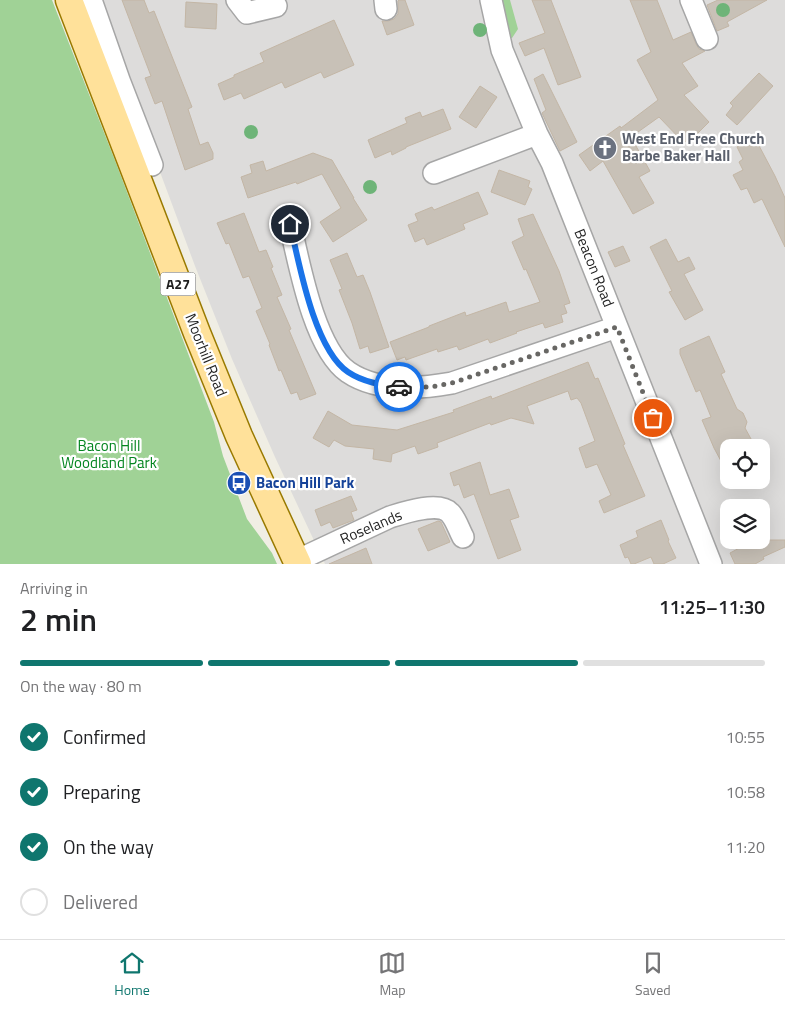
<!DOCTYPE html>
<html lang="en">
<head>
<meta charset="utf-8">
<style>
	:root { --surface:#fff; --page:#f6f6f6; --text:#202124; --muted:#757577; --line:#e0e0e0; --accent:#0f766e }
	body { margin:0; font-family:"Titillium Web",sans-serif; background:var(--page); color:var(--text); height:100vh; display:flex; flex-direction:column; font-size:19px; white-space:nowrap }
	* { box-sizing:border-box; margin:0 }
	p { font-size:16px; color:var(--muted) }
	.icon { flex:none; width:28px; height:28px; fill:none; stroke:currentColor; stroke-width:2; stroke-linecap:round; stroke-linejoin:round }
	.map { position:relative; height:564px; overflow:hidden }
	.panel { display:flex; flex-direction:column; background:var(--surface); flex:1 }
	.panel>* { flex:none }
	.fabs { position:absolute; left:720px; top:439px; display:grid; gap:10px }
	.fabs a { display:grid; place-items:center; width:50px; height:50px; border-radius:10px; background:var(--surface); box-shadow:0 5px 20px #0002; font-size:25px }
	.pin { position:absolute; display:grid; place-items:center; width:42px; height:42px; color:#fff; margin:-21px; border:2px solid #fff; border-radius:50%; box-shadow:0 1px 5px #0007 }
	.courier { position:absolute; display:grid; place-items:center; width:50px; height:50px; margin:-25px; border:4px solid #1a73e8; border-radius:50%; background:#fff; color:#222; box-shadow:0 1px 6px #0007 }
	.headline em { font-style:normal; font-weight:600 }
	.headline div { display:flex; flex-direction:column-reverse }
	.headline { display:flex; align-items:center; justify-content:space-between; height:85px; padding:0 20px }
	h1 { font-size:32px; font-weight:600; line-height:38px }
	.bar { display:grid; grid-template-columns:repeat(4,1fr); gap:8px 5px; align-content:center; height:60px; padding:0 20px }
	.bar i { height:6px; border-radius:4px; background:var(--line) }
	.bar .current { background:var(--accent) }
	.bar p { grid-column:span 4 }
	ol { padding:0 20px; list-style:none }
	li { display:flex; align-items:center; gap:15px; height:55px }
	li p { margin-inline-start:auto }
	li .icon { padding:5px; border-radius:50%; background:var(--accent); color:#fff; stroke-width:4 }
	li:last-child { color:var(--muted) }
	li i { width:28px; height:28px; border:2px solid var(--line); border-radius:50% }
	.menu { display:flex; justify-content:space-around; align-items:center; height:70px; border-top:1px solid var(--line); background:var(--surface); font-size:14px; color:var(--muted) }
	.menu a { display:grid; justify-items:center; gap:2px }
	.menu .current { color:var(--accent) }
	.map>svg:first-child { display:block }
	.residential { fill:#dddcdb; fill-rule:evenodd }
	.forest { fill:#a0d296 }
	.building { fill:#c8c1b7; stroke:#c3b6a5 }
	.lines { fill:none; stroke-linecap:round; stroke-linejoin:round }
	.minor-casing { stroke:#a6a6a6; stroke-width:24 }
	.major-casing { stroke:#997a00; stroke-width:29 }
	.minor { stroke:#fff; stroke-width:21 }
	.major { stroke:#ffe19a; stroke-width:26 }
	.tree { fill:#6eb478 }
	.done { stroke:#686764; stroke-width:5; stroke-dasharray:0 9 }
	.route { stroke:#1a73e8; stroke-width:6 }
	.labels { text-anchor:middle; stroke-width:4.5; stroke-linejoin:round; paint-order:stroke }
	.shield { fill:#fff; stroke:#626262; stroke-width:1 }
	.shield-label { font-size:14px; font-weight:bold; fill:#1f1f1f }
	.worship-label { font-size:15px; font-weight:bold; fill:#5b616d; stroke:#fff; text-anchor:start }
	.street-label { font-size:15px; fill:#1f1f1f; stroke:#fff }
	.park-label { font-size:15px; fill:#048520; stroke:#fff }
	.transit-label { font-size:15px; font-weight:bold; fill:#164399; stroke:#fff; text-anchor:start }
</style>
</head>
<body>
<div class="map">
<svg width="785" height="564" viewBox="0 0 785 564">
	<rect width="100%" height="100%" fill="#f0eee4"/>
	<path class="residential" d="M 96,0 L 785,0 L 785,564 L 325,564 L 275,457 L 232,359 L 195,266 ZM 729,448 L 761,448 L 761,480 L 729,480 ZM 729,508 L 761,508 L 761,540 L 729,540 Z"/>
	<path class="forest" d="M 0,0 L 52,0 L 116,163 L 214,422 L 223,456 L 247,519 L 272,553 L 277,564 L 0,564 Z
		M 499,0 L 510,0 L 518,29 L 512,38 L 505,37 Z"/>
	<path class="building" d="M 122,0 L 144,0 L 149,13 L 154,11 L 192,107 L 188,109 L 200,145 L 208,142 L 213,153 L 213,159 L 185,170 L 162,101 L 155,104 L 145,78 L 151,76 Z
		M 399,0 L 405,0 L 414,25 L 387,35 L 382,21 L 388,21 L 394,19 L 398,14 L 398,1 Z
		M 532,0 L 551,0 L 581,77 L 558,85 L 544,48 L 525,56 L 519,43 L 545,33 Z
		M 630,0 L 657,0 L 673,40 L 691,32 L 696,44 L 699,49 L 705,51 L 682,63 L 698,86 L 684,95 L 709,122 L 693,138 L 691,136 L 684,143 L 659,117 L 631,137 L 650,171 L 639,177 L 654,203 L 633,214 L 603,161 L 590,171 L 579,155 L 620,126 L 621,128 L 658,100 L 637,60 L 651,52 Z
		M 718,0 L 767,0 L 727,22 L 729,26 L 717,31 L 707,5 Z
		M 186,2 L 217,4 L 216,29 L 185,27 Z
		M 334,20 L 354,65 L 324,78 L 321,72 L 285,88 L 282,82 L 244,99 L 241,93 L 224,100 L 218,84 L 234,77 L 234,75 L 264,62 L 260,53 Z
		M 759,73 L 773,86 L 737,125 L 726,115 L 733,106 L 730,103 Z
		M 543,74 L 577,142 L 560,151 L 542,113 L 546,110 L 534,79 Z
		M 480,86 L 497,97 L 476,128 L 459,117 Z
		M 443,109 L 451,129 L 406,147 L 406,148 L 392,155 L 391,151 L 375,158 L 368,140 L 407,123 L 405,118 L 420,112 L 422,117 Z
		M 750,140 L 756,140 L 775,176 L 785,198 L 785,247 L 762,199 L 754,203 L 747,188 L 741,190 L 733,175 L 743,170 L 739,162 L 743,159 L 737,147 Z
		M 313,153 L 332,160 L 354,198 L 353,198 L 367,220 L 333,242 L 320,222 L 341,208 L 322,174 L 297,184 L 296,182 L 248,198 L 241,177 L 252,173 L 250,165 L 263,161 L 266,171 Z
		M 499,170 L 530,181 L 528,187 L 532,189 L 525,205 L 491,192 Z
		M 478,192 L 488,214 L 463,224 L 465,229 L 427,245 L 424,238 L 415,242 L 408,225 L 418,221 L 415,214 L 432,207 L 434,210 Z
		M 244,213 L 259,252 L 266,250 L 273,267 L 271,268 L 282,295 L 277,297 L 291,329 L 289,330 L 316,394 L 300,400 L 297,392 L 291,394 L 281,370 L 279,371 L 269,345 L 270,344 L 256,311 L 262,308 L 249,276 L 243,278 L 229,243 L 226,244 L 217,223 Z
		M 533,214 L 559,271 L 570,303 L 564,305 L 567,313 L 561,315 L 563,322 L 545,328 L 543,323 L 516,332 L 517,333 L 490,343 L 488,339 L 459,350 L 457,346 L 438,352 L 437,349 L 406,360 L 405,357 L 397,360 L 390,342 L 429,327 L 429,326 L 465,312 L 466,316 L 506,302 L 509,312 L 540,302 L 526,269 L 524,270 L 512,242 L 524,236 L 518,219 Z
		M 666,239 L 678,262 L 689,257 L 695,269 L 684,274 L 703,310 L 685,320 L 669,292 L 672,291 L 650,247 Z
		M 623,246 L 630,261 L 615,267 L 608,252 Z
		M 347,253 L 357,277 L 363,275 L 370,292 L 389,347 L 370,353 L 368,346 L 360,349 L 352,323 L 339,290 L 342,289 L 330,260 Z
		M 709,336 L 725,372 L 721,374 L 737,409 L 743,413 L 747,422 L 745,428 L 756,448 L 729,448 L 729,476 L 714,448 L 702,420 L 711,417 L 700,390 L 696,392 L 680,354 L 680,349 Z
		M 588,362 L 595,379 L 598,378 L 625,444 L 623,445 L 645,496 L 604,513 L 599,501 L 611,495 L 597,464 L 586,468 L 579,448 L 595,441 L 581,403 L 577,398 L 571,400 L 568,391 L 527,406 L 534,424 L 511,418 L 491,425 L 490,423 L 437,443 L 438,447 L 418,454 L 415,446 L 392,454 L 391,462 L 373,459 L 374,449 L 345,446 L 334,440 L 329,447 L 313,438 L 328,411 L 352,425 L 397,430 L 454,412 L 453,410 L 491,396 L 492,399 Z
		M 480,462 L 490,495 L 509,489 L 519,517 L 510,520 L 521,550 L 498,559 L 474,494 L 464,498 L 459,484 L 454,486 L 450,473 Z
		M 351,496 L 357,510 L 351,512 L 354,520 L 333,528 L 330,522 L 321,526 L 315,510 Z
		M 661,520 L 669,540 L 668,541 L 676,558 L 663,564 L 654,564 L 651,557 L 634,564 L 631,564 L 628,557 L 625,558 L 620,545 L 638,537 L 636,531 Z
		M 438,521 L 441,522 L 450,542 L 428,551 L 418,529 Z
		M 743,540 L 785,540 L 785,547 L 763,557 L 764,559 L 755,564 L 735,564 L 730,553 L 745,545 Z
		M 366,548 L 372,564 L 329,564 Z"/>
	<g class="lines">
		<g class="minor-casing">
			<path id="minor" d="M 91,0 L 119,80 L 102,86
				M 237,0 L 247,13 L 276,6
				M 385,0 L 386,9
				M 491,0 L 502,50 L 537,134 L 552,163 L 711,564
				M 691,0 L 707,39
				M 119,80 L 152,165
				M 434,173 L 537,134
				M 290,224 C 299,263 314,348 348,372 C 377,392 419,389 452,383 L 617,327
				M 296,561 L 390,517 C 403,513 439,501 450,513 C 456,519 459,530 463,537"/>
		</g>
		<g class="major-casing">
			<path id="major" d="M 69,0 L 197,333 L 239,436 L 298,564"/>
		</g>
		<use href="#minor" class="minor"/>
		<use href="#major" class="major"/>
	</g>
	<g class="tree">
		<circle cx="723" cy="10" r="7"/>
		<circle cx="480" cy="30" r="7"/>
		<circle cx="251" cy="132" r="7"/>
		<circle cx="370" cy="187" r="7"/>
	</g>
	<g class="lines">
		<path class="done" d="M 399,387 L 431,387 L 452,383 L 617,327 L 653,418"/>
		<path class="route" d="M 290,224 C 299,263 314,349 348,372 C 363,382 381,385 399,387"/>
	</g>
	<defs>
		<g id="church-disc" transform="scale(1.25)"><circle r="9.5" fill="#6b7280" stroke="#fff"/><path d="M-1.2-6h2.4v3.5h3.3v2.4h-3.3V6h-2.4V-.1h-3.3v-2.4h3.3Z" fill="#fff"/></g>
		<g id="bus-disc" transform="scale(1.25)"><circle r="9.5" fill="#1a4fb4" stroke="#fff"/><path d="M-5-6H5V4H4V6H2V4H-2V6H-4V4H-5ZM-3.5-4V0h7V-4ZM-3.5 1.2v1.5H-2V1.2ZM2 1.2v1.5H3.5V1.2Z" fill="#fff"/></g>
	</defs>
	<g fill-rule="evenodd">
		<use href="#church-disc" x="605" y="148"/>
		<use href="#bus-disc" x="239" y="483"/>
	</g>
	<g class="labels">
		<rect class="shield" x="160.5" y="272.5" width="35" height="23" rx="4"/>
		<g class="shield-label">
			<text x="178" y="289">A27</text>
		</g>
		<g class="worship-label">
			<text x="622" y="144">West End Free Church<tspan x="622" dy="17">Barbe Baker Hall</tspan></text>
		</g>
		<g class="street-label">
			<text transform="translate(594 268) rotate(68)" y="5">Beacon Road</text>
			<text transform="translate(206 355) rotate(68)" y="5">Moorhill Road</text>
			<text transform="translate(371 527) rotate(-23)" y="5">Roselands</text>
		</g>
		<g class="park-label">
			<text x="109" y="451">Bacon Hill<tspan x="109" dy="17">Woodland Park</tspan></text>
		</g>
		<g class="transit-label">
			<text x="256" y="488">Bacon Hill Park</text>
		</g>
	</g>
</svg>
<div class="fabs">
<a><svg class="icon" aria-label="locate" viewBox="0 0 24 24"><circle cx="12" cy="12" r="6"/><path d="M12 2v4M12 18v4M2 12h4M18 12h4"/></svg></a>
<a><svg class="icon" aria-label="layers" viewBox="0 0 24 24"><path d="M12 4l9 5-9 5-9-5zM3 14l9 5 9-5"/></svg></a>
</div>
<div class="pin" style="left:653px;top:418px;background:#ea580c"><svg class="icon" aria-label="bag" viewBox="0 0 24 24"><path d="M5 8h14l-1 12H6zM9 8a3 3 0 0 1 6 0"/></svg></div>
<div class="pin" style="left:290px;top:224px;background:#1f2937"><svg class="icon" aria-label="home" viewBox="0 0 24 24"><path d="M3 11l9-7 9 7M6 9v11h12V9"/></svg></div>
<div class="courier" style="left:399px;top:387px"><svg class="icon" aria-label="car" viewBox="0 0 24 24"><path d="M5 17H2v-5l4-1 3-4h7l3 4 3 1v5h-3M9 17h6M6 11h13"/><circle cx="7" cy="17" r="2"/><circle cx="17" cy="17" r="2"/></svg></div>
</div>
<section class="panel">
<div class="headline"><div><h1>2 min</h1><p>Arriving in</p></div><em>11:25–11:30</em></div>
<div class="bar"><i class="current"></i><i class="current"></i><i class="current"></i><i></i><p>On the way · 80 m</p></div>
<ol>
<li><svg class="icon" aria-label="check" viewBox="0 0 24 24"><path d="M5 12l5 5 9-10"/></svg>Confirmed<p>10:55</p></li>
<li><svg class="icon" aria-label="check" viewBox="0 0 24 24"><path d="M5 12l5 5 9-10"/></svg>Preparing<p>10:58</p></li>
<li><svg class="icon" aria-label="check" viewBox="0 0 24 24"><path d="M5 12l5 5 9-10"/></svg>On the way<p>11:20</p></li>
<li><i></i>Delivered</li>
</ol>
</section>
<nav class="menu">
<a class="current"><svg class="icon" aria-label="home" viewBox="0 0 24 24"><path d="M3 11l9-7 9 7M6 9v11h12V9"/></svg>Home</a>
<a><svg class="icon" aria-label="map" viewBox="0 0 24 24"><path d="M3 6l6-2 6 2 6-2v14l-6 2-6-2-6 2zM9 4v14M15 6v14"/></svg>Map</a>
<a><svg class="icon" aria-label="saved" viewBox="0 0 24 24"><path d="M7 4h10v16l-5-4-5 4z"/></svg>Saved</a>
</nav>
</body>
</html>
